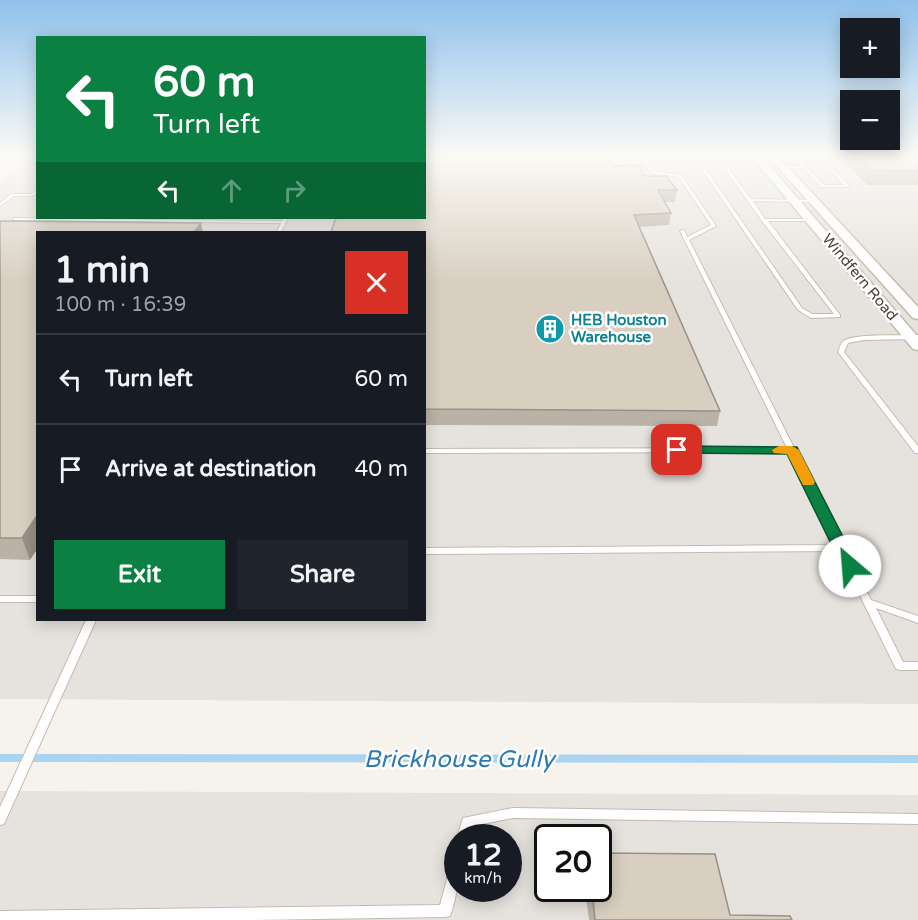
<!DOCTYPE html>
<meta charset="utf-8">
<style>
:root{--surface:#171b24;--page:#20242c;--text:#f1f3f6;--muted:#9ea1a6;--line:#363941;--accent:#0b8043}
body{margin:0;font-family:"Varela Round",sans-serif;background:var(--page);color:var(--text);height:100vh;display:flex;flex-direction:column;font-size:22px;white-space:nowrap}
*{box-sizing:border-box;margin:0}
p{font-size:20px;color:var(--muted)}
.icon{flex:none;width:33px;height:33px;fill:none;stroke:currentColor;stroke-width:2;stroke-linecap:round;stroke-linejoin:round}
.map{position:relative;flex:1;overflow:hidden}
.details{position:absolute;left:36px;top:231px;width:390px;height:390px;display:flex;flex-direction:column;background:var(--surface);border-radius:0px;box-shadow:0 3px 15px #0003}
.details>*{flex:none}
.banner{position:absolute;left:36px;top:36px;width:390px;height:183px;border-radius:0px;box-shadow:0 3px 15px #0003;background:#0b8043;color:#fff;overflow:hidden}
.buttons{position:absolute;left:840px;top:18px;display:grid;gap:12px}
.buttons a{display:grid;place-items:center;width:60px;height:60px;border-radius:0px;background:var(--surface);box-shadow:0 3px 15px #0003;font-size:30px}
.speed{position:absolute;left:444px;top:824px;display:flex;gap:12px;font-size:30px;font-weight:700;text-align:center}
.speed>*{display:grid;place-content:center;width:78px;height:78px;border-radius:50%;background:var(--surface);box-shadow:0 3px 15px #0003;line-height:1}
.speed small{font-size:15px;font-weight:400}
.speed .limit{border:3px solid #111;border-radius:9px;background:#fff;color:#111}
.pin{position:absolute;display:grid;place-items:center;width:51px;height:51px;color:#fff;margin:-26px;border-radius:12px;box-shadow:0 3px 9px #0006}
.me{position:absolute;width:66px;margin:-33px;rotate:333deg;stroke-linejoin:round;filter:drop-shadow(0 0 4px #0008)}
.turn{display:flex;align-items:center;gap:21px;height:126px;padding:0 18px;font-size:27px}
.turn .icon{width:78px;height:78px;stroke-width:2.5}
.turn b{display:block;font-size:42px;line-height:51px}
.lanes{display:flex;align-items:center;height:57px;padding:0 18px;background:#0003;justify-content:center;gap:30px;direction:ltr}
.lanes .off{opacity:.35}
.round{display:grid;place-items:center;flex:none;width:63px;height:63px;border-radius:0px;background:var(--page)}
.headline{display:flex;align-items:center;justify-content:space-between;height:102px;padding:0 18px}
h1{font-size:36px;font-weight:700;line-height:45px}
.button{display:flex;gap:12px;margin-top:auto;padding:12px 18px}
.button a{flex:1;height:69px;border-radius:0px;background:var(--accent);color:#fff;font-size:24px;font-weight:700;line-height:69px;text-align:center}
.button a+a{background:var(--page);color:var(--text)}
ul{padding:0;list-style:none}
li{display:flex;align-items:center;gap:18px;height:90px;padding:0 18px;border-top:2px solid var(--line)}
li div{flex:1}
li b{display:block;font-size:22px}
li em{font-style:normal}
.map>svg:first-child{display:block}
.industrial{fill:#e6e2dd;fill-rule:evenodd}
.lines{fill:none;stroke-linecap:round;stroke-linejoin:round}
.stream{stroke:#a9d4f2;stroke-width:8}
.service-casing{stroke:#c2bbae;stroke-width:2}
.tertiary-casing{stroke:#c2bbae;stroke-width:3}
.service{fill:#fff;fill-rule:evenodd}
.tertiary{fill:#fff;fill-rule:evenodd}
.wall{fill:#bab2a6}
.shaded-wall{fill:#979187}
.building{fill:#d8cfc1;stroke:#979187;stroke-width:1.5}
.route{fill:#0b8043;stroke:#07532c;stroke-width:1.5}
.slow{fill:#f59e0b}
.labels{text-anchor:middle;stroke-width:5;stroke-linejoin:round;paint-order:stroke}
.far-street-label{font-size:15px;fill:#4b4439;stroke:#fff}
.far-culture-label{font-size:15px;font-weight:bold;fill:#0d838f;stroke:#fff;text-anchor:start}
.near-water-label{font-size:24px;font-style:italic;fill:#2e7ab2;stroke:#fff}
</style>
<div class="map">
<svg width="918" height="920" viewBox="0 0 918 920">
<rect width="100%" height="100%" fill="#f6f3ec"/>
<path class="industrial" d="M36,155L38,218H424L425,155H918V704L0,699V182ZM38,232H424V620H38Z
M0,791L918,795V920H0ZM458,837H508V888H458ZM548,837H598V888H548Z"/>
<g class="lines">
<path class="stream" d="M0,758L918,759"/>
<g class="service-casing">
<path id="service" d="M640,155H644L653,171L681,175L716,226L689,240L871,600L918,616V623L876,608L903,662H918V670H900L896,669L838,551L424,554V548L835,545L789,452L424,453V449L787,448L680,231L684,230L687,237L711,225L679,177L650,173Z
M692,155H696L802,308L812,314H834L762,221L715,155H719L751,199L816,200V202H814L753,201L765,219H813V221H768L840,315V317L811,318L798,310Z
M793,155L820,156L850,186L848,187H821L803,168H782L781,167L783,166H801ZM798,156L818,158L844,185H824L805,166Z
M38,190V193L32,196H14L0,206V203L11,194H31Z
M13,218L282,221L284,218H288L281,232H277L281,223L15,220L13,219Z
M918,335V339L864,340L848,343L844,352L918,446V453H915L838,352C840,347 841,342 845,340C860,333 900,336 918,335Z
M0,596H38V602H0Z
M86,620H96L4,824L0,825V807Z
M513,808L918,814V824L513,818L472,826L469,837H458V838L457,837L463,818Z
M458,855C458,877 458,895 450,916L445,917L253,920H0V911L440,905L452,861L454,857Z"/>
</g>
<g class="tertiary-casing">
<path id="tertiary" d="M750,155H760L918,337V350L913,349Z
M767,155H777L918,307V319L913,318Z"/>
</g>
<use href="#service" class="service"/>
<use href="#tertiary" class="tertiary"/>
</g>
<path class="wall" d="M38,155V170H35L31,156Z
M836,155H918V185H868Z
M612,166L644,176L677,190L675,202H665L671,213L669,225L639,227L720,411L717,426L424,425V232Z
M0,221L38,232L30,560L0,559Z
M585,888H598L730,915L792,920H589Z"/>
<path class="shaded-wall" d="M201,223L203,232H194Z
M38,514V548L30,560L22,538Z"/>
<path class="building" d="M424,155H607L612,166L639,165L644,176H666L677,190H658L671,213L634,215L720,411L424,409V232H331L336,218H424Z
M854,155H918V171L872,170Z
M0,221L201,223L194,232H38V514L22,538H0Z
M598,853L715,854L730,915L790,916L792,920H595L592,888H598Z"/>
<linearGradient id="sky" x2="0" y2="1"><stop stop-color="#8fc1ec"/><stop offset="0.55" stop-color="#fbfaf6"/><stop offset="1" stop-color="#fbfaf6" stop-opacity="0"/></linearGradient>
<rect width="918" height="283" fill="url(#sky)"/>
<path class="route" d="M677,446L797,447L858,566L856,570H844L842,566L787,454L672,453L670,450Z"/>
<path class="slow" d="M792,446L799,450L815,482L813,485H803L787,454L774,453L772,450L779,446Z"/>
<defs>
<g id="building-disc" transform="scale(1.5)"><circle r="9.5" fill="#0f9aa8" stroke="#fff"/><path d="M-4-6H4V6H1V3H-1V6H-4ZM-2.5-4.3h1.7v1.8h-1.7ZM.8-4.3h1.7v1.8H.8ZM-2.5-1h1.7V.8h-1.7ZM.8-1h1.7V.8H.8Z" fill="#fff"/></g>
</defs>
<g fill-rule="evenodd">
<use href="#building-disc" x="550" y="329"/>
</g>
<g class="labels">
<g class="far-street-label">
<text transform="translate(860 277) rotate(50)" y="5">Windfern Road</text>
</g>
<g class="far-culture-label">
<text x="571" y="325">HEB Houston<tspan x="571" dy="17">Warehouse</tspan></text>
</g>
<g class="near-water-label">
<text x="459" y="767">Brickhouse Gully</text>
</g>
</g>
</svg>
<div class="buttons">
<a>+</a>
<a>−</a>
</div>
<div class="speed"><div>12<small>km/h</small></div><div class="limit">20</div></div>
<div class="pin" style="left:677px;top:450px;background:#d93025"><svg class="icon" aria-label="arrive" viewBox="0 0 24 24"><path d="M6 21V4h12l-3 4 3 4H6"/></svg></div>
<svg class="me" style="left:850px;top:566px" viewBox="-20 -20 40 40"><circle r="19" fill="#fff"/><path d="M0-13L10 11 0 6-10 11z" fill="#0b8043"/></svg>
<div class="banner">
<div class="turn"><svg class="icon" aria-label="left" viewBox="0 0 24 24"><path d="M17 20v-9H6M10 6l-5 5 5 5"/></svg><div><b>60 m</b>Turn left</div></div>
<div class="lanes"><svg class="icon" aria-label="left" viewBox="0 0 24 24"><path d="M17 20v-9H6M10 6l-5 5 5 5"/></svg><svg class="icon off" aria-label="ahead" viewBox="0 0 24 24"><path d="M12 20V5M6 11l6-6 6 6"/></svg><svg class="icon off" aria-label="right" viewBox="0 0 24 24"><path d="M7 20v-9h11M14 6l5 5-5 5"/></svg></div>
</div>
<section class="details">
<div class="headline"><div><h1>1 min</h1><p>100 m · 16:39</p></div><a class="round" style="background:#d93025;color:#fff"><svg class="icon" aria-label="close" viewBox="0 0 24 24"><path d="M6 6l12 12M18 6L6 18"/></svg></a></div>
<ul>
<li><svg class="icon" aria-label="left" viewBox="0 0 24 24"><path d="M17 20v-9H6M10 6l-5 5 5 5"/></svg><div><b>Turn left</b></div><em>60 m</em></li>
<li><svg class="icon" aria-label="arrive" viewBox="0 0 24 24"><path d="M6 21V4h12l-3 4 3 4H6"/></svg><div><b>Arrive at destination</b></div><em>40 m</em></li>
</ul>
<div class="button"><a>Exit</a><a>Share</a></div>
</section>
</div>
